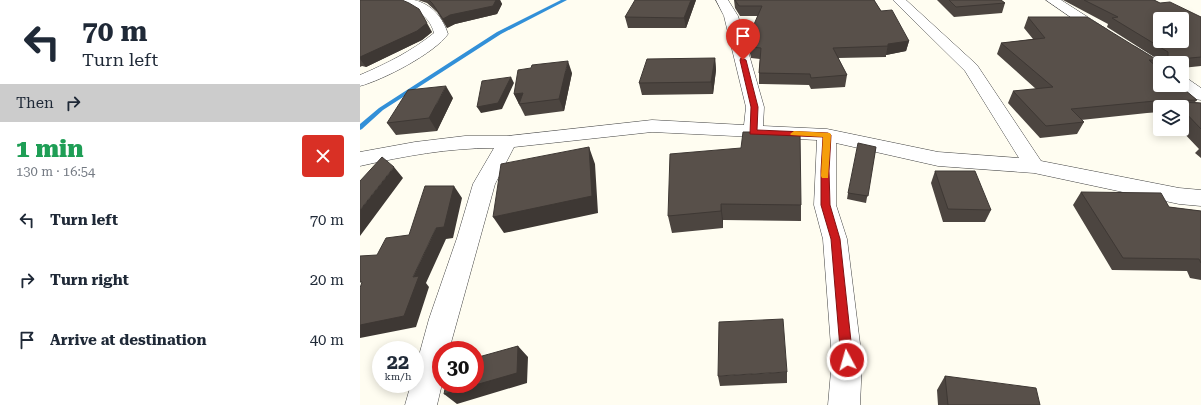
<!DOCTYPE html>
<meta charset="utf-8">
<style>
:root{--surface:#fff;--page:#f6f6f7;--text:#1f2937;--muted:#747a83}
body{margin:0;font-family:"Roboto Serif",serif;background:var(--page);color:var(--text);height:100vh;display:flex;flex-direction:column;font-size:15px;white-space:nowrap}
*{box-sizing:border-box;margin:0}
p{font-size:13px;color:var(--muted)}
.icon{flex:none;width:22px;height:22px;fill:none;stroke:currentColor;stroke-width:2;stroke-linecap:round;stroke-linejoin:round}
.map{position:relative;flex:1;overflow:hidden}
.side{display:flex;flex-direction:column;background:var(--surface);width:360px}
.side>*{flex:none}
.guide{background:#fff;color:var(--text);overflow:hidden}
.fabs{position:absolute;left:793px;top:12px;display:grid;gap:8px}
.fabs a{display:grid;place-items:center;width:36px;height:36px;border-radius:4px;background:var(--surface);box-shadow:0 2px 10px #0003;font-size:20px}
.speed{position:absolute;left:12px;top:341px;display:flex;gap:8px;font-size:20px;font-weight:700;text-align:center}
.speed>*{display:grid;place-content:center;width:52px;height:52px;border-radius:50%;background:var(--surface);box-shadow:0 2px 10px #0003;line-height:1}
.speed small{font-size:10px;font-weight:400}
.speed .limit{border:6px solid #d22;background:#fff;color:#111}
.pin{position:absolute;display:grid;place-items:center;width:34px;height:34px;color:#fff;margin:-41px -17px;border-radius:50% 50% 50% 0;rotate:-45deg;box-shadow:0 0 4px #0007}
.pin .icon{rotate:45deg}
.me{position:absolute;width:44px;margin:-22px;rotate:354deg;stroke-linejoin:round;filter:drop-shadow(0 0 3px #0008)}
.turn{display:flex;align-items:center;gap:14px;height:84px;padding:0 16px;font-size:18px}
.turn .icon{width:52px;height:52px;stroke-width:2.5}
.turn b{display:block;font-size:28px;line-height:34px}
.then{display:flex;align-items:center;height:38px;padding:0 16px;background:#0003;gap:8px;font-size:15px}
.round{display:grid;place-items:center;flex:none;width:42px;height:42px;border-radius:4px;background:var(--page)}
.overview{display:flex;align-items:center;justify-content:space-between;height:68px;padding:0 16px}
h1{font-size:24px;font-weight:800;line-height:30px;color:#1e9e55}
ul{padding:0;list-style:none}
li{display:flex;align-items:center;gap:12px;height:60px;padding:0 16px}
li div{flex:1}
li b{display:block;font-size:15px}
li em{font-style:normal}
main{display:flex;flex:1;min-height:0}
.map>svg:first-child{display:block}
.lines{fill:none;stroke-linecap:round;stroke-linejoin:round}
.stream{fill:#3290d8;fill-rule:evenodd}
.minor-casing{stroke:#424242;stroke-width:1}
.minor{fill:#fff;fill-rule:evenodd}
.wall{fill:#4c4540}
.shaded-wall{fill:#3e3834}
.building{fill:#58504a;stroke:#3e3834;fill-rule:evenodd}
.route{fill:#ca1b1d;stroke:#831213}
.slow{fill:#f59e0b}
</style>
<main>
<section class="side">
<div class="guide">
<div class="turn"><svg class="icon" aria-label="left" viewBox="0 0 24 24"><path d="M17 20v-9H6M10 6l-5 5 5 5"/></svg><div><b>70 m</b>Turn left</div></div>
<div class="then">Then<svg class="icon" aria-label="right" viewBox="0 0 24 24"><path d="M7 20v-9h11M14 6l5 5-5 5"/></svg></div>
</div>
<div class="overview"><div><h1>1 min</h1><p>130 m · 16:54</p></div><a class="round" style="background:#d93025;color:#fff"><svg class="icon" aria-label="close" viewBox="0 0 24 24"><path d="M6 6l12 12M18 6L6 18"/></svg></a></div>
<ul>
<li><svg class="icon" aria-label="left" viewBox="0 0 24 24"><path d="M17 20v-9H6M10 6l-5 5 5 5"/></svg><div><b>Turn left</b></div><em>70 m</em></li>
<li><svg class="icon" aria-label="right" viewBox="0 0 24 24"><path d="M7 20v-9h11M14 6l5 5-5 5"/></svg><div><b>Turn right</b></div><em>20 m</em></li>
<li><svg class="icon" aria-label="arrive" viewBox="0 0 24 24"><path d="M6 21V4h12l-3 4 3 4H6"/></svg><div><b>Arrive at destination</b></div><em>40 m</em></li>
</ul>
</section>
<div class="map">
<svg width="841" height="405" viewBox="0 0 841 405">
<rect width="100%" height="100%" fill="#fffdf1"/>
<g class="lines">
<path class="stream" d="M201,0H207L141,34L23,110L2,129L0,130V124L19,108L137,32Z"/>
<g class="minor-casing">
<path id="minor" d="M36,0C42,0 49,0 54,0C72,4 83,18 88,34C75,53 23,80 0,86V75C26,64 52,51 74,33C69,14 54,9 37,3Z
M356,0H368L378,16L404,107L403,126L467,129L578,152L659,158L605,71L533,0H546L617,65L681,161L819,188L841,190V206L819,204L674,173L578,166L476,143V205L487,239L502,360L500,405H468L472,360L463,239L454,205L457,140L292,132L154,147L135,184L89,350H81L82,384L77,405H45L51,384H55V370L69,319L97,238L113,184L134,148C88,148 45,156 0,166V152L55,142L105,136H147L292,120L384,125L386,107L364,16Z
M686,0H701L748,30L750,33L748,36L743,37L738,36Z
M771,45L776,47L802,63H800V74L794,72L766,53L763,50L766,47Z
M822,78L828,79L841,88V100L835,99L816,87L815,85H822Z"/>
</g>
<use href="#minor" class="minor"/>
</g>
<path class="wall" d="M0,0L72,32L62,40L6,67L2,66L0,67Z
M58,0H140L142,4L137,14L95,24L87,28L77,12L67,3Z
M336,0L326,28H268L265,17Z
M374,0H514L521,11L549,41L546,51L526,55V57L478,58L487,75L485,87L451,89L449,85L399,84V73L400,59L391,58L389,49L388,38L398,16H380L375,8Z
M577,0H641L645,3L642,13L594,17Z
M703,0H794L800,3L841,17V66L822,68V63H802V62L747,27L748,24Z
M668,17L797,60L794,65L837,100L835,102L841,103V158L835,153L839,149L820,129H822V107H800V112L787,113L721,120L724,122L717,134L680,138L648,103L653,91L676,89L637,54L641,43L673,39L664,28Z
M355,58L356,70L353,94L282,95L279,83Z
M171,68L212,73L204,111L165,116L154,94Z
M93,98L77,131L36,135L27,123Z
M516,147L506,203L487,199L488,193Z
M381,148L441,205V221L363,220V228L312,233L308,216Z
M575,171L631,210L625,222H583L571,183Z
M721,192L809,207L841,211V280L830,278L827,271L752,270L713,205Z
M427,372V383L360,386L358,376Z
M585,376L680,405H578L577,390Z"/>
<path class="shaded-wall" d="M136,0H140L142,4L137,14L95,24L87,28L83,19L90,15Z
M331,0H336L326,28L324,18Z
M67,23L72,32L62,40L6,67L0,59V57Z
M549,41L546,51L526,55L528,44Z
M355,58L356,70L353,94L351,82Z
M208,61L212,73L204,111L199,99Z
M151,77L154,83L142,109L121,113L117,107Z
M86,86L93,98L77,131L69,118Z
M163,93L159,104L161,106H160L154,94Z
M229,147L235,164L238,213L144,233L133,217Z
M34,167L43,178L0,236V210Z
M94,186L102,198L93,238L86,239L66,283L69,287L56,327L0,338V325L53,277L76,228Z
M361,204L363,220V228L361,211Z
M158,346L168,357L167,383L97,404L84,394Z"/>
<path class="building" d="M0,0H42L49,3L59,9L67,23L57,31L0,57Z
M69,0H136L133,6L90,15L83,19L72,3Z
M275,0H331L324,18L265,17Z
M375,0H514L521,11L532,10L549,41L528,44V46L473,48L487,75L451,78L450,74L399,73L401,48L391,47L388,38L402,6H379Z
M589,0H641L645,3L596,7Z
M724,0H794L800,3L810,2L841,17V57L808,60V52L752,18L758,17ZM800,19H822V41H800Z
M668,17H727L797,60H789L800,70V85H819L837,100L795,101L711,109L724,122L686,126L653,91L693,87L641,43L685,38Z
M355,58L351,82L279,83L287,59Z
M208,61L199,99L159,104L163,93L154,94L158,70L171,68L172,65Z
M151,77L138,103L117,107L122,81Z
M86,86L69,118L27,123L48,90Z
M815,102L841,103V129L822,109V107H820Z
M383,132H440L441,205L361,204V211L308,216L310,154L381,148Z
M498,143L516,147L508,196L488,193Z
M229,147L232,196L133,217L141,164Z
M22,157L34,167L0,210V181Z
M575,171H615L631,210L588,209Z
M65,186H94L84,227L76,228L53,277L59,276L44,316L0,325V288L2,282H0V256L17,255L26,238L49,235Z
M721,192L801,193L809,207L841,211V263L839,259L763,258Z
M423,319L427,372L358,376L359,322Z
M158,346L157,373L84,394L86,384H115V358Z
M585,376L676,388L680,405H588Z"/>
<path class="route" d="M381,58L386,60L398,107L397,130L468,133L471,135L469,171L470,205L480,239L493,360L492,364L487,366L483,364L481,360L471,239L461,205V171L463,137L390,134L391,107L380,60Z"/>
<path class="slow" d="M434,131L470,133L471,135L468,178H462L461,176L463,137L431,135L430,134Z"/>
</svg>
<div class="fabs">
<a><svg class="icon" aria-label="sound" viewBox="0 0 24 24"><path d="M4 9h4l5-4v14l-5-4H4zM17 9q2 3 0 6"/></svg></a>
<a><svg class="icon" aria-label="search" viewBox="0 0 24 24"><circle cx="10" cy="10" r="6"/><path d="M15 15l6 6"/></svg></a>
<a><svg class="icon" aria-label="layers" viewBox="0 0 24 24"><path d="M12 4l9 5-9 5-9-5zM3 14l9 5 9-5"/></svg></a>
</div>
<div class="speed"><div>22<small>km/h</small></div><div class="limit">30</div></div>
<div class="pin" style="left:383px;top:60px;background:#d93025"><svg class="icon" aria-label="arrive" viewBox="0 0 24 24"><path d="M6 21V4h12l-3 4 3 4H6"/></svg></div>
<svg class="me" style="left:487px;top:360px" viewBox="-20 -20 40 40"><circle r="17" fill="#ca1b1d" stroke="#fff" stroke-width="3"/><path d="M0-11L8 9 0 5-8 9z" fill="#fff"/></svg>
</div>
</main>
